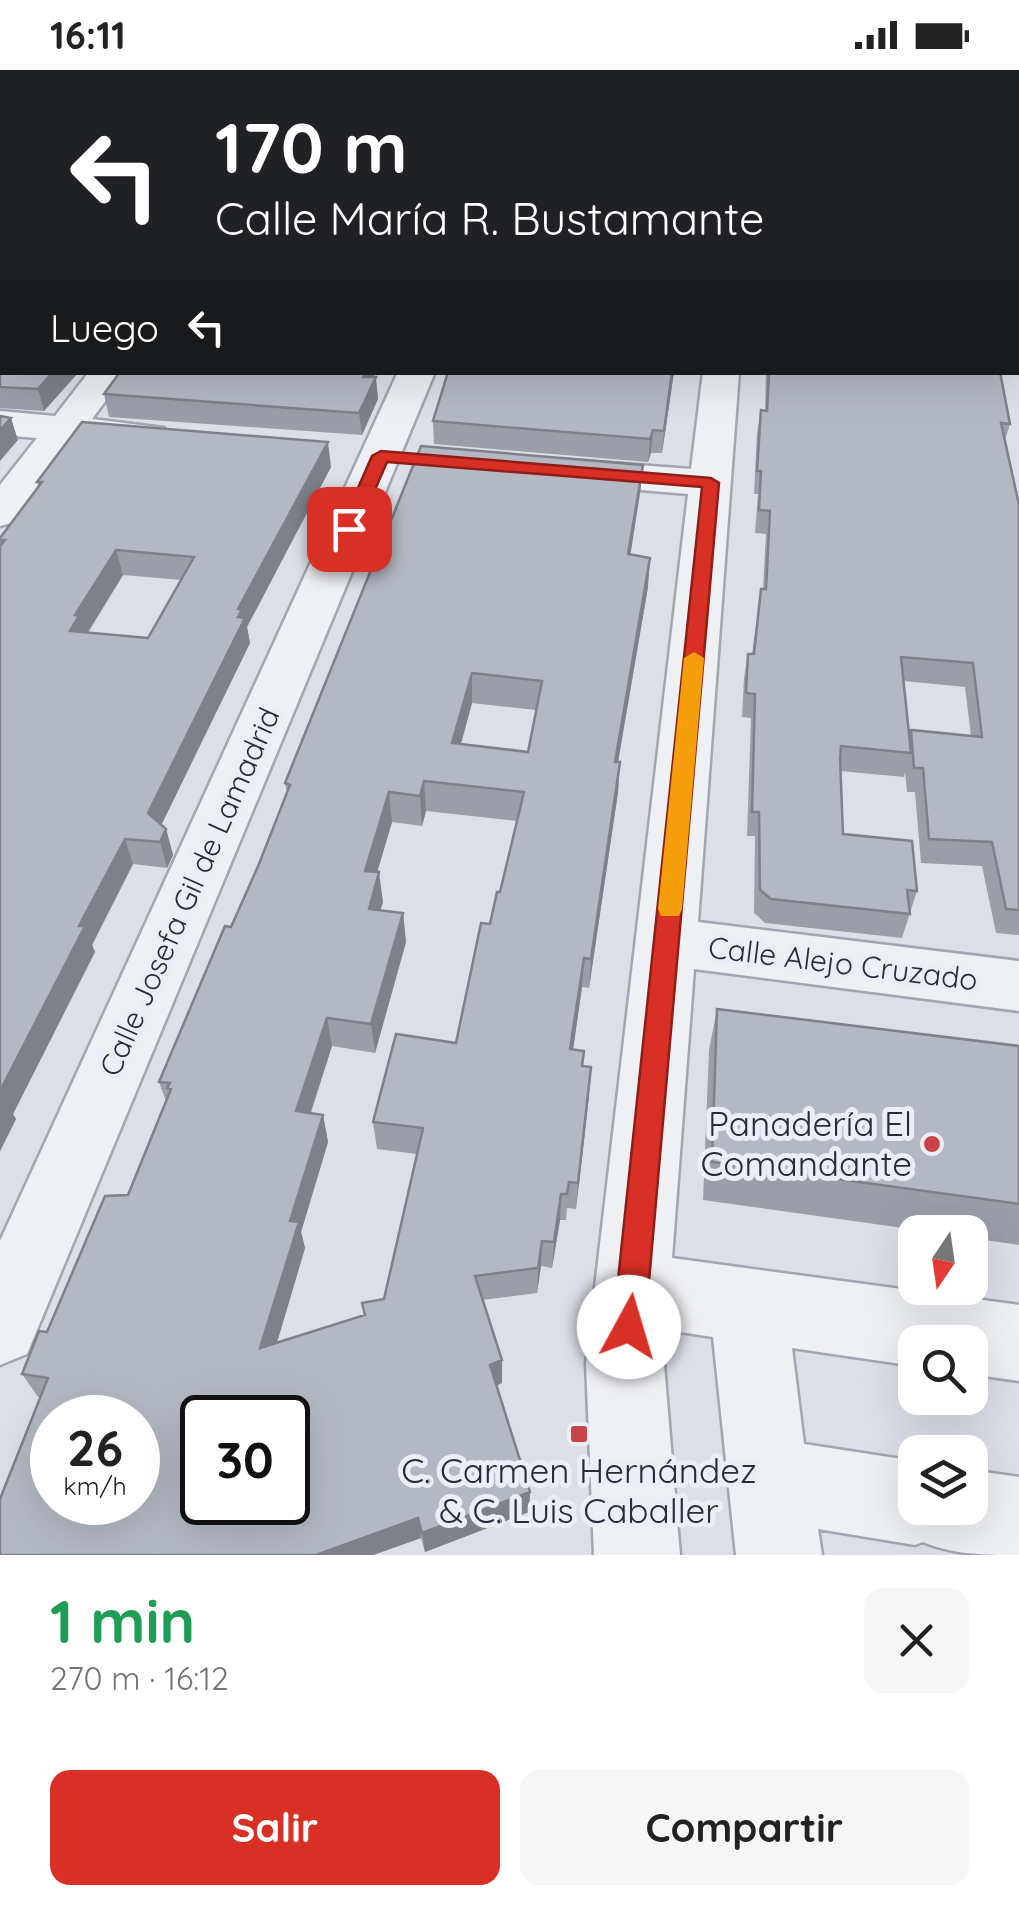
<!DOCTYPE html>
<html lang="es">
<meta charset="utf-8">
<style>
:root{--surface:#fff;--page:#f6f6f6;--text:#222;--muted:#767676;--accent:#d93025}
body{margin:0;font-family:Quicksand,sans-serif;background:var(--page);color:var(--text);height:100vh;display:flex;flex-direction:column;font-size:38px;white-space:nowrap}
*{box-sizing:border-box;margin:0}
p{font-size:32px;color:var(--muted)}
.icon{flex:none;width:55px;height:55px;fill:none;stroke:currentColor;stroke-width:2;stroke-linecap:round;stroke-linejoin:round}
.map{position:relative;height:1485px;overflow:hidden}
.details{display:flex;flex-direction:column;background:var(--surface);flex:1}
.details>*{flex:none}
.top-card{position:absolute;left:0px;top:0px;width:1020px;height:305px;box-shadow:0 10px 40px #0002;background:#202124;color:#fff;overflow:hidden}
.needle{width:65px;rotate:193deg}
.tools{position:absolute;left:898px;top:1145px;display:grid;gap:20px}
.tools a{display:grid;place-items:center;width:90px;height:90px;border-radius:20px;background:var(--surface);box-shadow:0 10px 40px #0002;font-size:50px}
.speed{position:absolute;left:30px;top:1325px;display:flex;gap:20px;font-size:50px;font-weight:700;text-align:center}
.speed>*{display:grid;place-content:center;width:130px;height:130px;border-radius:50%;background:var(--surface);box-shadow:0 10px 40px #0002;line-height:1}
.speed small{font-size:25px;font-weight:400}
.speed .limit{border:5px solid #111;border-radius:15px;background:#fff;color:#111}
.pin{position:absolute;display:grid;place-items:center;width:85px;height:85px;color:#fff;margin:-42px;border-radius:20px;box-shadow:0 5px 15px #0006}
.me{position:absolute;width:110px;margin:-55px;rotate:6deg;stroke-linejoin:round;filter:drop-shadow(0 0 8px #0008)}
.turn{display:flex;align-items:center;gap:35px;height:210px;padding:0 50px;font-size:45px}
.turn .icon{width:130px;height:130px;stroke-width:2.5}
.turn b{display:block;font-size:70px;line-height:85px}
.then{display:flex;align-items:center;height:95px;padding:0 50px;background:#0003;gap:20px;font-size:38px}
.round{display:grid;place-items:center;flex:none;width:105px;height:105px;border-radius:20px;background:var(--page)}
.overview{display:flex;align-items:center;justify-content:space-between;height:170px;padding:0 50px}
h1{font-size:60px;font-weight:700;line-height:75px;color:#1e9e55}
.primary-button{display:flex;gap:20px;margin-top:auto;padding:20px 50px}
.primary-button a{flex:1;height:115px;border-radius:20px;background:var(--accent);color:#fff;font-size:40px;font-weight:700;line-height:115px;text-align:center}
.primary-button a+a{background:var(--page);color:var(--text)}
.status{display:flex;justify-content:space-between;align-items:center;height:70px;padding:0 50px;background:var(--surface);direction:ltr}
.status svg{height:28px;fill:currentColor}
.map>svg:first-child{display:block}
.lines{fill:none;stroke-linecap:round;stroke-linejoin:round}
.stream{fill:#98a8c5;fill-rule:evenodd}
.minor-casing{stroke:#a2a6af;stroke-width:5}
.minor{fill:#eff0f4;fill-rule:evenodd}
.wall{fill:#9b9ea7;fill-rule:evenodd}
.shaded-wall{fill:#7e8188}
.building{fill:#b4b8c2;stroke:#7e8188;stroke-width:2.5;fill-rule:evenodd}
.route{fill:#d93025;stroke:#8d1f18;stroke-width:2.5}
.slow{fill:#f59e0b}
.poi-dot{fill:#c74549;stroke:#ebeef4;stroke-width:4}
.labels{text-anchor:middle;stroke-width:10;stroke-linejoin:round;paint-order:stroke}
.street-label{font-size:30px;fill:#272c3b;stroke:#ebeef4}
.near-poi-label{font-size:35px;fill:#272c3b;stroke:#ebeef4;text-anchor:end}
</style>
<div class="status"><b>16:11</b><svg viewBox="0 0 49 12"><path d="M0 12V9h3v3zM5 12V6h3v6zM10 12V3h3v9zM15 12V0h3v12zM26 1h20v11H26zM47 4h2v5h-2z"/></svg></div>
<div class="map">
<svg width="1019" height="1485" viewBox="0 0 1019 1485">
<rect width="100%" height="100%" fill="#dcdfe6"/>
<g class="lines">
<path class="stream" d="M122,0L119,2H113L115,0Z
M0,98H2V104H0Z"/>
<g class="minor-casing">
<path id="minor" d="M2,122V141L0,142V123Z
M1018,263L1019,264V291L1018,290Z
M89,302H127L92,349L164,358L170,366L164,374L150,378L76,371L15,452L0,456V415L37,368L0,365V341L55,346Z
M398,302H435L27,1284L0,1295V1171Z
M703,302H739L698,852L1019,891V941L694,899L672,1188L1019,1235V1311L970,1304V1272H915V1296L792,1278L804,1374L915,1391V1438H970V1400L1019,1407V1485C985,1485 954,1485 923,1472L915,1475L818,1459L822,1485H736L713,1267L666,1260L664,1294L680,1485H594L586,1294L688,424L569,414L555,411L549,402L555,393L569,390L691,399Z"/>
</g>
<use href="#minor" class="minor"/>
</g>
<path class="wall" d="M153,0H1019V141L1018,136V2H150Z
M0,140L2,302H77V304L44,341L0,338Z
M374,302L378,329L362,365L109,347L104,324Z
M674,302L662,383H651L648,392L434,374L433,351Z
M766,302H1000L1010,354L1005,370L1019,435V865L996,863L982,796L921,793L915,722H907L905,702L904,707L840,701L843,764L917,821L902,868L765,853L754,843L755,766H747L751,648L742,647L744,608L748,584H752L761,519H763L766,464L755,463L758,424H754L757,363L761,340L765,341ZM904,611L965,617L971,666L911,660L909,666Z
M643,395L640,423L630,485L648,517L618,692H620L618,722L589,918L582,917L573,980L584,981L583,996L589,1025L576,1139L567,1138L566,1150H560L552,1198L541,1196L537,1223L482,1230L502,1313L497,1315L530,1422L529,1442L425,1482L421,1468L373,1485H0L41,1327H38L22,1304L128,1125L166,1031L159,1012L259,794L287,723L285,713ZM472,633L536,640L528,682L461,674ZM426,741L517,751L500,822L490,854L456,973L373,1052L377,1079L417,1084L384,1229L365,1245L277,1273L305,1178L301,1162L328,1072L323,1045L311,1043L332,976L375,983L406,872L403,843L380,840L383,832L377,802L392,752L422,756Z
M331,397L247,557L250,573L161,755L166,759L173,785L167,798L133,794L92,875L95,882L13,1044L16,1049L0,1081V468L38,418L37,412ZM123,505L181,510L148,568L88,563Z
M717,939L1019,976V1175L970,1168V1162H932L703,1130L709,980Z"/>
<path class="shaded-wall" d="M44,0H67L64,2H41Z
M2,32V51L0,52V34Z
M53,302H77V304L44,341L38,319Z
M365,302H374V310L363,307Z
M672,302H674L662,383L664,361Z
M376,307L378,329L362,365L359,343Z
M11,348L18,370L0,391V360Z
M653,360L651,383L648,392L650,369Z
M328,372L331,397L247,557L250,573L155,768L148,743L238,539Z
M643,395L640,423L626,513L628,484Z
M116,480L123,505L85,566L70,561L75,545Z
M650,488L648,517L613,721L615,692Z
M472,603V633L453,702L452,673Z
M620,692L618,722L589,918L591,889Z
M424,711L426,741L422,756L420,726Z
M389,722L392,752L369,830L365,801Z
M166,759L173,785L167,798L160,772Z
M125,769L133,794L92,875L95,882L13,1044L16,1049L0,1081V1021L79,856Z
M379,802L383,832L372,868L369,839Z
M403,843L406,872L375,983L371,954Z
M584,888L582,917L569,1007L570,979Z
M327,948L332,976L302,1068L296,1041Z
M591,997L589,1025L576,1139L578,1113Z
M323,1045L328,1072L301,1162L305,1178L268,1302L260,1278L290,1151Z
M561,1124L560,1150L552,1198L554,1172Z
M542,1171L541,1196L537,1223L538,1198Z
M502,1290V1313L491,1318L490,1295Z
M530,1422L529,1442L425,1482L422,1463Z
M418,1448L421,1468L373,1485H316Z"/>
<path class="building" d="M0,0H44L41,2H2V32L0,34Z
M153,0H511L510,2H150Z
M555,0H1019V103L1018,98V2H561Z
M2,138V302H53L38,319L0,317V140Z
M120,302H365L363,307H376L359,343L104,324Z
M448,302H672L664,361L653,360L650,369L433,351Z
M769,302H1000L1010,354L1001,353L1019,435V840L1006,839L992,772L929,769L923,698H914L911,660L982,667L973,593L901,587L911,683L841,676L840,688L843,764L912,771L917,821L907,820L910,844L771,829L760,820L759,742H752L755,624L746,623L748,584H754L761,519H766L770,441L759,440L761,401H757L761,340L767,341Z
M0,346L11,348L0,360Z
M82,352L328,372L238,539L242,540L238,547L245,548L148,743L166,759L160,772L125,769L79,856H85L0,1021V476L5,470H0V468L42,412H37ZM116,480L194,487L148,568L70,561L79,546L75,545Z
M421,376L643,395L628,484L650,488L615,692H620L591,889L584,888L570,979L584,981L582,996L591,997L578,1113L569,1112L567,1124H561L554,1172L542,1171L538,1198L475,1206L502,1290L490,1295L530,1422L422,1463L418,1448L316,1485H0V1429L48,1308L22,1304L39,1261L47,1262L105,1126L128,1125L171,1019L167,1018L170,1013L159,1012L225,856L231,857L259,794L290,715L285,713ZM472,603L542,611L528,682L452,673ZM424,711L524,722L500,822H497L490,854L481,853L456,973L396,964L373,1052L423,1058L384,1229L362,1233L365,1245L260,1278L299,1152L290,1151L323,1045L296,1041L327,948L371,954L403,843L369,839L379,802L365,801L389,722L420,726ZM52,1348H138V1432H52ZM202,1348H288V1432H202Z
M717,939L1019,976V1134L712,1092Z"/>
<path class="route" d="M381,381L711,408L719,413L645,1257L640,1268L629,1273L618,1268L613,1257L702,417L387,392L358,459L349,465L343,463L340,459L372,386Z"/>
<path class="slow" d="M694,582L704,588L682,839L679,846H661L658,839L684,588Z"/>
<g class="poi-dot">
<circle cx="932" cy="1074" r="10"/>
<rect x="569" y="1354" width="20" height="20" rx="5"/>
</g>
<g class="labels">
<g class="street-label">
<text transform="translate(190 822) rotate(-66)" y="10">Calle Josefa Gil de Lamadrid</text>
<text transform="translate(843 894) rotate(7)" y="10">Calle Alejo Cruzado</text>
</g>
<g class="near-poi-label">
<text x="912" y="1066">Panadería El<tspan x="912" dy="40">Comandante</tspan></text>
<text x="579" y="1413" text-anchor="middle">C. Carmen Hernández<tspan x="579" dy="40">&amp; C. Luis Caballer</tspan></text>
</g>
</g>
</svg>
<div class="tools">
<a><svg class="needle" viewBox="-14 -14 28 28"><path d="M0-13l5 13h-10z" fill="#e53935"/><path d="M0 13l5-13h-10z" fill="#767676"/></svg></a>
<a><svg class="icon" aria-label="search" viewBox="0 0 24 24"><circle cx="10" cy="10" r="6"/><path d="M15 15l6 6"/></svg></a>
<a><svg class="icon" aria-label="layers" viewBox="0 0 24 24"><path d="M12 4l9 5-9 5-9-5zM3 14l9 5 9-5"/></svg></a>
</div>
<div class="speed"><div>26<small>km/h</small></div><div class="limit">30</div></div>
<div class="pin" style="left:349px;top:459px;background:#d93025"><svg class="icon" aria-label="arrive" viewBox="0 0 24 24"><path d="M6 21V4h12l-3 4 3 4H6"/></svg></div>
<svg class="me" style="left:629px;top:1257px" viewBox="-20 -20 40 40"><circle r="19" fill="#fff"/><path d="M0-13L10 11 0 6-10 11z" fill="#d93025"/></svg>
<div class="top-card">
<div class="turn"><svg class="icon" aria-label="left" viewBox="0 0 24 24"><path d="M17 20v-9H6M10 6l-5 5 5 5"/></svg><div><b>170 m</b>Calle María R. Bustamante</div></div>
<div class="then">Luego<svg class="icon" aria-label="left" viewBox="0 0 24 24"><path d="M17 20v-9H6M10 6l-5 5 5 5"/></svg></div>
</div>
</div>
<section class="details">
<div class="overview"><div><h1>1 min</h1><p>270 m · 16:12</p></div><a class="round"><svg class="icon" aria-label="close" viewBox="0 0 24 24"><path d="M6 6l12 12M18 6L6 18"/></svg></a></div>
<div class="primary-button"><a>Salir</a><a>Compartir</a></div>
</section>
